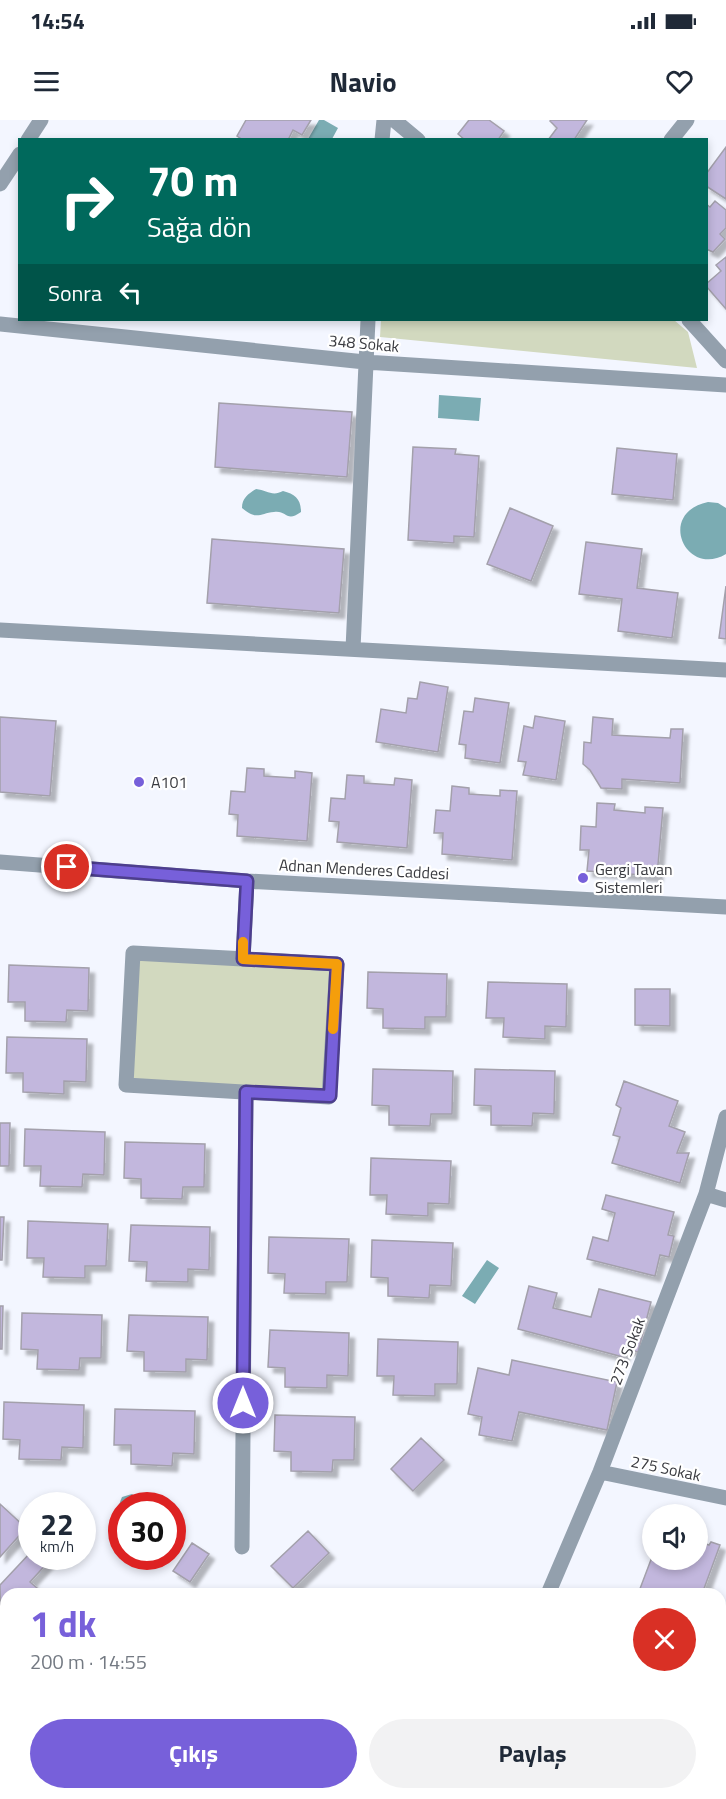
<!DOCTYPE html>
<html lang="tr">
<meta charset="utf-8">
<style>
:root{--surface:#fff;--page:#f2f2f3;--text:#1f2937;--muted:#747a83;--accent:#7760da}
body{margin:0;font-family:"Titillium Web",sans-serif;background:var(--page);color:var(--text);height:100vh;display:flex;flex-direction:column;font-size:22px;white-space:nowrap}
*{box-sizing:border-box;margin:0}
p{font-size:20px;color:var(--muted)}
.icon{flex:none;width:33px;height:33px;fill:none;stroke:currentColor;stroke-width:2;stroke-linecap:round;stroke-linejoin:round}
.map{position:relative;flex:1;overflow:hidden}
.side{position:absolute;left:0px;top:1468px;width:726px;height:212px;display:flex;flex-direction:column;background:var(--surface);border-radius:18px 18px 0 0;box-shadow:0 3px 9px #0003}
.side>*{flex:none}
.hud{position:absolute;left:18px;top:18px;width:690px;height:183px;border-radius:0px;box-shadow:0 3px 9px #0003;background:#00695c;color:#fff;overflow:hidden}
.buttons{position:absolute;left:642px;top:1384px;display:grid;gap:12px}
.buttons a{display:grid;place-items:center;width:66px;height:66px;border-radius:50%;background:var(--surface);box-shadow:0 3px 9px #0003;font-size:30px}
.speed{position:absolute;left:18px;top:1372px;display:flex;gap:12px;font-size:30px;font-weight:700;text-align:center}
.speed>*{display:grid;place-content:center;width:78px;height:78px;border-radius:50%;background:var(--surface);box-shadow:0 3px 9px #0003;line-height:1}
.speed small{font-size:15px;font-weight:400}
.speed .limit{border:9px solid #d22;background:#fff;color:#111}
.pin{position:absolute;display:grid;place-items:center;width:51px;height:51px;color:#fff;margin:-26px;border:3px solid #fff;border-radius:50%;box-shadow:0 2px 6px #0007}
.me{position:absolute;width:66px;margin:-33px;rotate:0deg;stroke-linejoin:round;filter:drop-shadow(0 0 4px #0008)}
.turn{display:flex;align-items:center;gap:21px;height:126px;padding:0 30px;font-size:27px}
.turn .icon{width:78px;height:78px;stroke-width:2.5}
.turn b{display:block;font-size:42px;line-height:51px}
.then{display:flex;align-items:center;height:57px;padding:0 30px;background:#0003;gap:12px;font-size:22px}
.round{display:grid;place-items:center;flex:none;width:63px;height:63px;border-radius:32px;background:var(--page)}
.headline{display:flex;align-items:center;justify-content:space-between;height:102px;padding:0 30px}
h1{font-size:36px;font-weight:700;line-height:45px;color:var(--accent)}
.cta{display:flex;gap:12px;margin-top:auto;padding:12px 30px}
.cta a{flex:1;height:69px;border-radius:36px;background:var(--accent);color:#fff;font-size:24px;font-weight:700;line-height:69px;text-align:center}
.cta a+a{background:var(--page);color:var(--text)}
.status{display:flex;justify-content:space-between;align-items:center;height:42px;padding:0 30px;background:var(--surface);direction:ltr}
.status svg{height:16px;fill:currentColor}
header{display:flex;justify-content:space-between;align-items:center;height:78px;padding:0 30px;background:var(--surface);font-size:27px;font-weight:700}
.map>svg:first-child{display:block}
.green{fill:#d2d9bf}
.water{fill:#7bacb3}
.building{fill:#c2b7dd;stroke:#a3a0ab;stroke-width:1.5;filter:url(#shadow)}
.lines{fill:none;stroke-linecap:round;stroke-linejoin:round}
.minor{stroke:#93a0ad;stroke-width:15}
.route-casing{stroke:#4d3e8e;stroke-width:15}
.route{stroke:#7760da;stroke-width:10}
.slow{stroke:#f59e0b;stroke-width:10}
.poi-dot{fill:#7760da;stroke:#fff;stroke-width:2}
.labels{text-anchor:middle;stroke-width:4.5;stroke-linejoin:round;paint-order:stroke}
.street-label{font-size:16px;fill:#3a3b40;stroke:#fff}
.poi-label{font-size:16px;fill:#3a3b40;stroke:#fff;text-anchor:start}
</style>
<div class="status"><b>14:54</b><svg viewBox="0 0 49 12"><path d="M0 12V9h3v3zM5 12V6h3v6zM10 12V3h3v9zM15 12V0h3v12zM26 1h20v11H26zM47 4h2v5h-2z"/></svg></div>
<header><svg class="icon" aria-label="menu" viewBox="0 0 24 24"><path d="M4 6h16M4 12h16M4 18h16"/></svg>Navio<svg class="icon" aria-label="heart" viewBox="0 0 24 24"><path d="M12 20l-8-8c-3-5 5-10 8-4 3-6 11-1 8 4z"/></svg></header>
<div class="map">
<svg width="726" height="1679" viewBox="0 0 726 1679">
<defs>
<filter id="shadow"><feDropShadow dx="5.5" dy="5.5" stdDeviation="1.5" flood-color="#0004"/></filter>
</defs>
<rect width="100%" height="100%" fill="#f3f6ff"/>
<path class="green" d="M381,200H674L688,212L697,248L380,217Z
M139,840L333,850L327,972L133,963Z"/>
<path class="water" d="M319,0H324L338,8L332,19H308Z
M439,275L481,278L479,301L438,298Z
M256,369C267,370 272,377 283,371C295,374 301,379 301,392C286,403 287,390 274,392C260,393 257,401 242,388C242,378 248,374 256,369Z
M708,382L718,383L726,388V434C686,458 656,393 708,382Z
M487,1140L499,1148L475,1184L462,1176Z
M132,1374L141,1381L142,1386H122L121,1399C119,1392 118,1385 122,1377Z"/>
<path class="building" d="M246,0H311L302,15L293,10L288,20H243L237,16Z
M469,0H489L504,11L498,20H465L458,14Z
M551,0H587L574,20H548L557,8L550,1Z
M726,27V79L706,66V54Z
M715,81L726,90V108L720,114L725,119L713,132L706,129V84L710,87Z
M726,137V189L706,166V164L721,151L716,145Z
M219,283L352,292L347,357L215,347Z
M413,327L456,329L455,334L479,336L474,417L454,416V423L408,420Z
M617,328L677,334L673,380L612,374Z
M510,388L553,406L531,461L487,444Z
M212,419L344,429L339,493L207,483Z
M586,422L642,429L637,468L678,473L672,518L618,511L622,479L579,474Z
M726,466V519L719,518Z
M420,562L448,567L438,632L376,622L381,589L406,593L408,578L417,579Z
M475,578L509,583L500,643L465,638L466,625L459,624L464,591L473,592Z
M535,596L565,601L556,660L523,655L526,642L518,641L524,606L533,608Z
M0,597L56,601L50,676L0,672Z
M593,597L613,599L612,615L670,618L671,609H683L680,663L622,659V669L601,668L590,650L583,644L584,622L591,623Z
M247,648L264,649V656L295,658V651L312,653L307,721L237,716L238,695L229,694L231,671L245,672Z
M347,655L364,656V663L394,665L395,658L412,660L407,728L337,722L339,702L329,701L331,678L345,679Z
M452,666L469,668V674L500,676V670L517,671L512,740L442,734L443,713H434L436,690L450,691Z
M597,683L615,684L614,690L645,693V687L663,688L657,756L587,751L589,730H580L581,706L596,707Z
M9,845L89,848L88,891L67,890L66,902L25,901V882H8Z
M368,852L447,854L446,897H425V909L383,908V889L367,888Z
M488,862L567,864L566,907L545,906V919L503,917L504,898H486Z
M635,869H670V906L635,905Z
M7,917L87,919L86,962L64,961V974L23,972V953H6Z
M373,949L453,951L452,994H431L430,1006L389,1005V986L372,985Z
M475,949L555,951L554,994L533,993L532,1006L491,1005V986L474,985Z
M624,961L678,981L669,1006L685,1012L677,1033H689L680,1063L612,1043L620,1017L613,1015L621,988L616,985Z
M0,1003H10L9,1046H0Z
M25,1009L105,1012L104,1055L83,1054L82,1067L40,1066L41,1046H24Z
M125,1022L205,1024L204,1067H183L182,1079L141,1078V1059L124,1058Z
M371,1038L451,1041L449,1084L428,1083V1096L386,1094L387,1075H370Z
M606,1075L674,1092L668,1115L674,1116L669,1137L660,1135L655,1156L587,1139L593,1117L608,1121L615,1093L602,1089Z
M0,1097H4L2,1140H0Z
M28,1101L108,1104L106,1146H85V1158L43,1157L44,1138H27Z
M131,1105L210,1107L209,1150L188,1149V1162L146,1161L147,1142L129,1141Z
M269,1117L349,1119L347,1162H326V1174L284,1173L285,1154L268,1153Z
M372,1120L453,1123L451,1166L430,1165L429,1178L388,1176V1158L371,1157Z
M529,1166L557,1173L553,1188L591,1197L599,1169L651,1182L638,1232L625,1229L623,1237L518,1209Z
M0,1186H3L2,1229H0Z
M22,1193L102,1195L101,1238H80L79,1250L37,1249L38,1230L21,1229Z
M129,1195L208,1197L207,1240L186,1239V1252L144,1251V1232L127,1231Z
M270,1210L349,1213L348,1256L327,1255V1268L285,1267V1248L268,1247Z
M378,1219L458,1222L457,1264H435V1276L393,1275L394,1256H377Z
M512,1240L617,1262L607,1310L519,1292L512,1321L479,1315L482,1297L468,1294L478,1248L509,1255Z
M4,1282L84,1285L83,1328L62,1327L61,1340L19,1339L20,1320L3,1319Z
M115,1289L195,1291L194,1334L173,1333L172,1346L131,1344V1325H114Z
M275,1295L355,1297L354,1340H333L332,1352L291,1351V1332L274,1331Z
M421,1318L444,1340L413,1371L391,1349Z
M0,1384L26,1408L0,1437Z
M308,1411L329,1433L293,1468L271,1446Z
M698,1421L709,1425L711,1422L720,1425L702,1474H638L652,1437V1440H698Z
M192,1423L209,1434L190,1462L173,1451Z
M32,1431V1437H46L50,1440L30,1462L44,1474H6V1516L1,1522L0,1465Z
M303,1674H342L340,1679H317Z
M361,1674H412L410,1678L413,1679H359Z
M540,1674H576L584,1679H538Z
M591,1674H605L602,1679H588Z"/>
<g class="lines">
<path class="minor" d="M394,0L418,20
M28,20L41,0
M382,20L384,0
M671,20L687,0
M0,64L20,34
M689,200L726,241
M0,204L365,242L726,265
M0,510L726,550
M353,529L368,200
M0,742L247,761L726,787
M133,833L337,844L329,977L126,965Z
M243,839L247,761
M706,1074L726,1080
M600,1352L726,1378
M242,1427L246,972
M548,1474L600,1352L706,1074L726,997
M0,1585L6,1588
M160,1674L173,1679
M27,1679L38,1674
M463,1679L465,1674"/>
</g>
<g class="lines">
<g class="route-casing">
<path id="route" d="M67,747L247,761L243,839L337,844L330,976L246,972L243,1283"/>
</g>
<use href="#route" class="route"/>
<path class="slow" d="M243,822V839L337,844L333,909"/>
</g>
<g class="poi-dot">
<circle cx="139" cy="662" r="6"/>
<circle cx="583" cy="758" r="6"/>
</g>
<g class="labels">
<g class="street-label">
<text transform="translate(364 223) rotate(5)" y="6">348 Sokak</text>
<text transform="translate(364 749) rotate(3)" y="6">Adnan Menderes Caddesi</text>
<text transform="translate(627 1231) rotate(-69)" y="6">273 Sokak</text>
<text transform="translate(666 1348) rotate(12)" y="6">275 Sokak</text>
</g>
<g class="poi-label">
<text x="151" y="668">A101</text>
<text x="595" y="755">Gergi Tavan<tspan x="595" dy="18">Sistemleri</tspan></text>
</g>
</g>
</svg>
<div class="buttons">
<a><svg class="icon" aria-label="sound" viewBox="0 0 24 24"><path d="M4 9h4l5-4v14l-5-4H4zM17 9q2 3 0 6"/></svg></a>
</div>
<div class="speed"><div>22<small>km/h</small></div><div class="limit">30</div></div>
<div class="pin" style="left:67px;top:747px;background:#d93025"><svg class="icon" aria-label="arrive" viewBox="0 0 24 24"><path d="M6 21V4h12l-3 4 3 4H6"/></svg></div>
<svg class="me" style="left:243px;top:1283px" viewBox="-20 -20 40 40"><circle r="17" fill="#7760da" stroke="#fff" stroke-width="3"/><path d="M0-11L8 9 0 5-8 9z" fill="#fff"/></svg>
<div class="hud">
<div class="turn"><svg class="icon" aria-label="right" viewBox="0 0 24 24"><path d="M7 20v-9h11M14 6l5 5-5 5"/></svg><div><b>70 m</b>Sağa dön</div></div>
<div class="then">Sonra<svg class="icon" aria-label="left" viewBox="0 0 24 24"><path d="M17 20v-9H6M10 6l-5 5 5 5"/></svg></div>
</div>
<section class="side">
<div class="headline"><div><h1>1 dk</h1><p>200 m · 14:55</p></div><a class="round" style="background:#d93025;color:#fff"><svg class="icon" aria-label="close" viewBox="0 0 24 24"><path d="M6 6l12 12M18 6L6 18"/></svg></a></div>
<div class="cta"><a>Çıkış</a><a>Paylaş</a></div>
</section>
</div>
